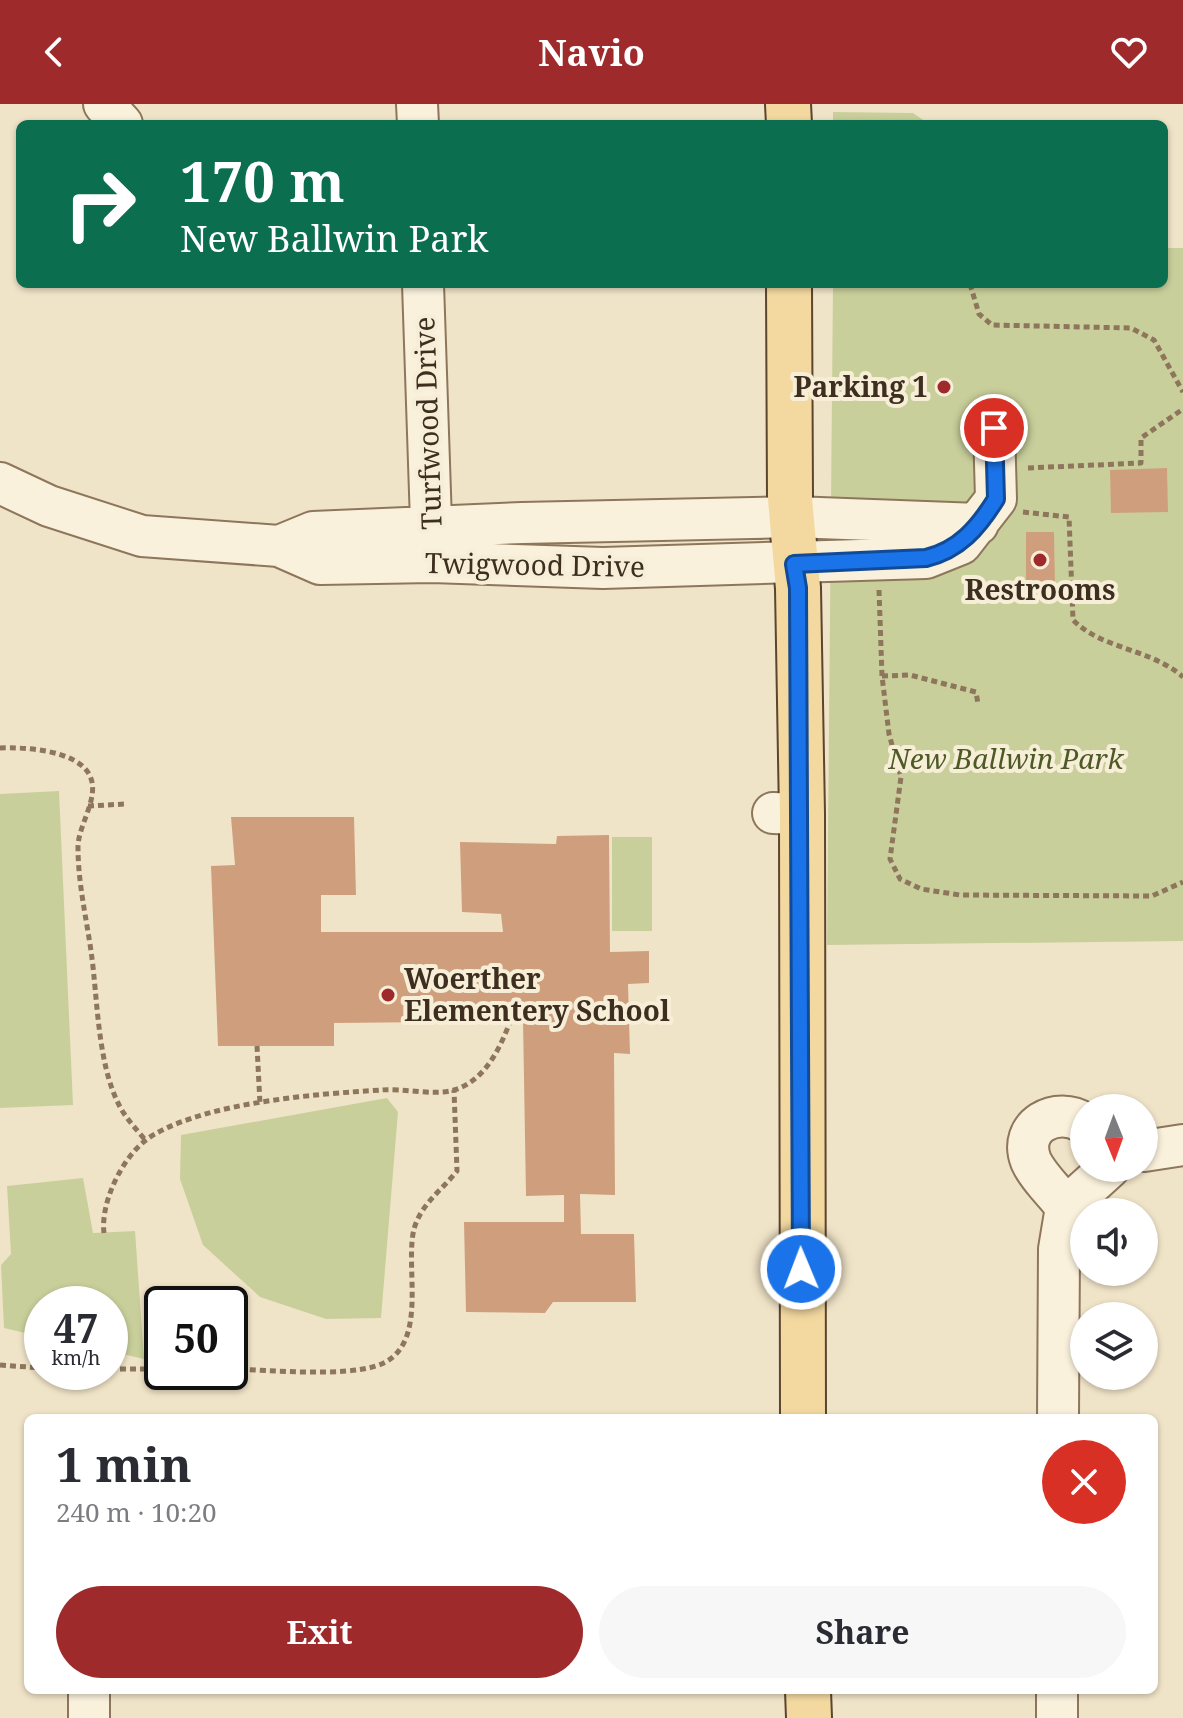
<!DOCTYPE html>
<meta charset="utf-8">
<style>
:root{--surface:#fff;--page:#f7f7f7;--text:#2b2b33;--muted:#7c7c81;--accent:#9e2a2b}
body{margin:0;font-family:"Noto Serif",serif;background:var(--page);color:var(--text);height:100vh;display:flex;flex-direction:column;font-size:30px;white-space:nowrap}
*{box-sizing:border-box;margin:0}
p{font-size:26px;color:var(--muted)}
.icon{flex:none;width:44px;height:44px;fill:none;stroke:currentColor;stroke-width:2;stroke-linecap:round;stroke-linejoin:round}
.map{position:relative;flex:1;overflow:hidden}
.drawer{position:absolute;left:24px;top:1310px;width:1134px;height:280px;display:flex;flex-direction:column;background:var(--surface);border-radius:12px;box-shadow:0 2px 6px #0004}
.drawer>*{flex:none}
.hud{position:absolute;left:16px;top:16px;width:1152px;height:168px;border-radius:12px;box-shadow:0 2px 6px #0004;background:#0b6e4f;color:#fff;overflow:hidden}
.needle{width:52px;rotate:179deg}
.fabs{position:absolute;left:1070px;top:990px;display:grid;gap:16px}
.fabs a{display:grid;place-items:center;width:88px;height:88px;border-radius:50%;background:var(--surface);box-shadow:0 2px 6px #0004;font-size:40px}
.speed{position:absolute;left:24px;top:1182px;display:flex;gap:16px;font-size:40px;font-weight:700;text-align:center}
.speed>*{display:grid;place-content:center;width:104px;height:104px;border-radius:50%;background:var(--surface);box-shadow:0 2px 6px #0004;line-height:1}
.speed small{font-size:20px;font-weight:400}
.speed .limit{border:4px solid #111;border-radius:12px;background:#fff;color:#111}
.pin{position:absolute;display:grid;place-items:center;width:68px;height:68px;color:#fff;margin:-34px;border:4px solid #fff;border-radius:50%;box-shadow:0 2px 8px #0007}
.me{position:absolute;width:88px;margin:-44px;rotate:359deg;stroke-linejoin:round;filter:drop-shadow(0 0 6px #0008)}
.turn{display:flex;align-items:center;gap:28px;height:168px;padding:0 32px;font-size:36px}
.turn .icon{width:104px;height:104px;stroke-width:2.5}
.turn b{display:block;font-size:56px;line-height:68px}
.round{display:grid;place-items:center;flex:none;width:84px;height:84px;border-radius:42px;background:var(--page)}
.summary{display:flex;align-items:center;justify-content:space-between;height:136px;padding:0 32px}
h1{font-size:48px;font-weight:700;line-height:60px}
.primary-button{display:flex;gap:16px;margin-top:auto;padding:16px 32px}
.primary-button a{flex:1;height:92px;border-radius:48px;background:var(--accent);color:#fff;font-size:32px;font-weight:700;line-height:92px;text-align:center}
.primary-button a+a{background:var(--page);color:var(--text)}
header{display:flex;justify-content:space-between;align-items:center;height:104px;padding:0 32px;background:var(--accent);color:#fff;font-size:36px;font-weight:700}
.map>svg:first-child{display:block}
.green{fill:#c9cf9b}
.building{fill:#cf9f7d}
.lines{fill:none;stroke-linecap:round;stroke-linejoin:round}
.minor-casing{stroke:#8d765c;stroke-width:44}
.major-casing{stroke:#5b4430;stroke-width:48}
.path{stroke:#8d765c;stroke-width:5;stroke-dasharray:6 4;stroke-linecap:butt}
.minor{stroke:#faf1dc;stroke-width:40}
.major{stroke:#f3d9a0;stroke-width:44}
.route-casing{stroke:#114b97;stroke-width:20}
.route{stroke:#1a73e8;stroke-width:14}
.poi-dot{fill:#9e2a2b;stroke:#f7eed8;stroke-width:3}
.labels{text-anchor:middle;stroke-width:8;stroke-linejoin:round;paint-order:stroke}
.poi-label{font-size:28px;font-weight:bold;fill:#3d2e20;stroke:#f7eed8;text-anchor:end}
.street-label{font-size:28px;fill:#3d2e20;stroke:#f7eed8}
.park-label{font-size:28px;font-style:italic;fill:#4d5a26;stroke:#f7eed8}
</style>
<header><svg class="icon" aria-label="back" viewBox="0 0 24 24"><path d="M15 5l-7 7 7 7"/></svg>Navio<svg class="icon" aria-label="heart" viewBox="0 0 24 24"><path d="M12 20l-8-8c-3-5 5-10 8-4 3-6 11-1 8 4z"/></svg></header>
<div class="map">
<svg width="1183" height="1614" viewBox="0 0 1183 1614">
<rect width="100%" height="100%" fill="#f0e4c8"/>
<path class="green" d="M833,8L913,9L929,20H833Z
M1164,144H1183V837L827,841L833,180H1164Z
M59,687L73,1001L0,1004V690Z
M612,733H652V827H612Z
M387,994L398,1008L381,1214L326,1215L260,1193L203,1141L180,1075L181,1031Z
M83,1074L93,1129L135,1127L144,1255L110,1247V1200H42V1233L4,1224L1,1161L11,1150L7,1082Z"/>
<path class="building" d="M1167,364L1168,408L1111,409L1110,366Z
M1026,428H1054L1055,485H1026Z
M231,713H354L356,791H321V828H503L501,810L462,808L460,738L556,740L557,732L609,731L610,848L649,847V879L628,880L630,950L614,949L615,1091L580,1090L581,1130H634L636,1198H553L545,1209L466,1208L464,1118H564V1091L526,1092L523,917L334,919V942H218L211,762L235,761Z"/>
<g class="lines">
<g class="minor-casing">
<path id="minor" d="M104,0L122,20
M417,0L418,20
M423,180L432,448
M0,379L49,402L142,432L279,442L320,460L432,458L603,464L926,454L961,440L996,395L994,324
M279,442L313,428L522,419L793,413L978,420
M773,709L802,710
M1144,1047L1183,1041
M1066,1103C1056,1089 1038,1073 1031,1057C1017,1022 1057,1001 1084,1019
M1058,1314L1059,1145L1066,1103L1109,1064
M89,1586V1614
M1057,1614V1586"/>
</g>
<g class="major-casing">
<path id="major" d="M788,0L789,20
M789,180L790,395L798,484L802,710L803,1314
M808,1586L809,1614"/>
</g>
<path class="path" d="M970,180L979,210L992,221L1131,224L1154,236L1183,288
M1028,364L1141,359V334L1183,305
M1023,408L1069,413L1073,516C1103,546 1150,544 1183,573
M879,486L882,572L889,630L901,673L890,755L900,775L921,785L960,791L1152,792L1183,778
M882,572L910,571L976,588L978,600
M0,644C25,643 78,646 90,672C100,694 78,721 78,743C78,779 86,812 91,847C98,895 97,966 123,1008C130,1019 139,1028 146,1037
M88,702L125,700
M257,942L260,1000
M104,1129C100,1097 125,1046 155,1030C211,998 316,990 381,986C403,984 433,992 454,986C485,977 500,944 510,918
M0,1261L42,1264
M110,1265H162
M230,1265C269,1266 341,1273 376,1262C431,1245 404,1165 414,1125C421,1100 442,1086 457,1067L454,986"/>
<use href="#minor" class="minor"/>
<use href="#major" class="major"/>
</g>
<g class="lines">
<g class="route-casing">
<path id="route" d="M801,1165L798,484L794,460L926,454C959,446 978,424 996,395L994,324"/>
</g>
<use href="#route" class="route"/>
</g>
<g class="poi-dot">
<circle cx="944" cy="283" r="8"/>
<circle cx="1040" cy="456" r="8"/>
<circle cx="388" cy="891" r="8"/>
</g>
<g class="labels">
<g class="poi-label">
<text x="928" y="293">Parking 1</text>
<text x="1040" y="496" text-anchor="middle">Restrooms</text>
<text x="404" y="885" text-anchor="start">Woerther<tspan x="404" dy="32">Elementery School</tspan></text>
</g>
<g class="street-label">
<text transform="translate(428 319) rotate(-92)" y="10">Turfwood Drive</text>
<text transform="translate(535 461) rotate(1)" y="10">Twigwood Drive</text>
</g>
<g class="park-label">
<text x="1006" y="665">New Ballwin Park</text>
</g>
</g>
</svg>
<div class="fabs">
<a><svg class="needle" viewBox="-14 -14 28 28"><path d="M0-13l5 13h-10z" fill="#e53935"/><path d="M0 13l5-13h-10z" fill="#7c7c81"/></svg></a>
<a><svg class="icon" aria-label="sound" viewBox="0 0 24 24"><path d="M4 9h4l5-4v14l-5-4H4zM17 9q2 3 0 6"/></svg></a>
<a><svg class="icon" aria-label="layers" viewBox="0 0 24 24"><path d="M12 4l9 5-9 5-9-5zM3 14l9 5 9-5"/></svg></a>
</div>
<div class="speed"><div>47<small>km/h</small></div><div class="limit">50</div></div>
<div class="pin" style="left:994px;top:324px;background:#d93025"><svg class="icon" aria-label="arrive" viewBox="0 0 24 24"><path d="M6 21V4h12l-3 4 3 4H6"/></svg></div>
<svg class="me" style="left:801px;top:1165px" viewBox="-20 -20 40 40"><circle r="17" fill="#1a73e8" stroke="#fff" stroke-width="3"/><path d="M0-11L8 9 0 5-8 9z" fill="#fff"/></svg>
<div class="hud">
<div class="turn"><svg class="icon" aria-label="right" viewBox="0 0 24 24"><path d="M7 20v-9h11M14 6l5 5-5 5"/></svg><div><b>170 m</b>New Ballwin Park</div></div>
</div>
<section class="drawer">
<div class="summary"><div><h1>1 min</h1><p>240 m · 10:20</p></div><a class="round" style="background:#d93025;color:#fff"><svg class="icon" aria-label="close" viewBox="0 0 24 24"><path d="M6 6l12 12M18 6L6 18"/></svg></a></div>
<div class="primary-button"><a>Exit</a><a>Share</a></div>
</section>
</div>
